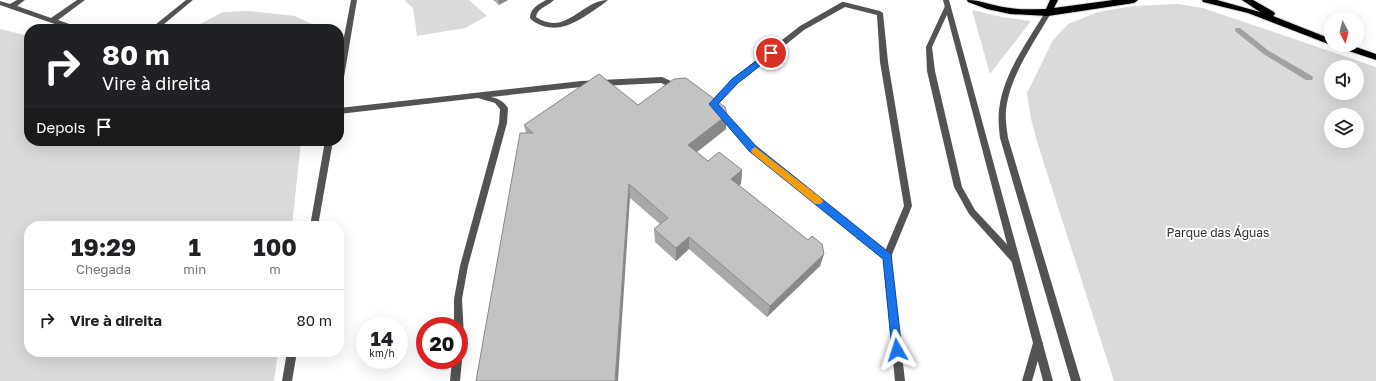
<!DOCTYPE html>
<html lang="pt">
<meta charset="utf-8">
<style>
:root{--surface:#fff;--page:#f2f2f2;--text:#202124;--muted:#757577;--line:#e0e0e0}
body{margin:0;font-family:"Golos Text",sans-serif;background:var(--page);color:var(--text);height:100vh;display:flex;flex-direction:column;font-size:15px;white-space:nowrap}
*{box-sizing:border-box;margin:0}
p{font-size:13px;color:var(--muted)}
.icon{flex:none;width:22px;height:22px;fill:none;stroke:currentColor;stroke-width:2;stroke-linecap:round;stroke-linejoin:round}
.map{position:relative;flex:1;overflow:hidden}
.side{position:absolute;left:24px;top:221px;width:320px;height:136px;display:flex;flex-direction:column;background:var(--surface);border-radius:16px;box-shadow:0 4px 16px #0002}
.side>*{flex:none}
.guide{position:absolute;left:24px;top:24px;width:320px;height:122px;border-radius:16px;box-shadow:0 4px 16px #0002;background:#202124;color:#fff;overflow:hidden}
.needle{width:26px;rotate:173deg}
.fabs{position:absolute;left:1324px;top:12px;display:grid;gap:8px}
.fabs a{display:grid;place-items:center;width:40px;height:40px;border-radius:50%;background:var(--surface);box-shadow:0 4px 16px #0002;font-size:20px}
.speed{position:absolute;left:356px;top:317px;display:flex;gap:8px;font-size:20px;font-weight:700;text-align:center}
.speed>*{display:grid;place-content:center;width:52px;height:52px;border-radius:50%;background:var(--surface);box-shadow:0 4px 16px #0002;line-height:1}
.speed small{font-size:10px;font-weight:400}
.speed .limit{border:6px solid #d22;background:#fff;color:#111}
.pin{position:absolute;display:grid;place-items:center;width:34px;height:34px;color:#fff;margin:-17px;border:2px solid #fff;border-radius:50%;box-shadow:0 1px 4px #0007}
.me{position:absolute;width:44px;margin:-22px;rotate:354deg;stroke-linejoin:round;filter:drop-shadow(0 0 3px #0008)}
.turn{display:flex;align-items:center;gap:14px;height:84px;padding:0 12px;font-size:18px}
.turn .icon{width:52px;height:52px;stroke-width:2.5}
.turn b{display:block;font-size:28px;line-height:34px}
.then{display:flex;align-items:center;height:38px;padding:0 12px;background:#0003;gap:8px;font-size:15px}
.eta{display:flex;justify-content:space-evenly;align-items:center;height:68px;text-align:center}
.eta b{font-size:24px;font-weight:700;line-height:28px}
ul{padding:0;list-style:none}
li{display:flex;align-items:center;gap:12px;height:60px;padding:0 12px;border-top:1px solid var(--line)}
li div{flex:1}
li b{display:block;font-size:15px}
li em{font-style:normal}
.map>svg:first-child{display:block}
.green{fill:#dadada;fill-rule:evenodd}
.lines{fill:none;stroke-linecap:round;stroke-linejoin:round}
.stream{fill:#a1a1a1;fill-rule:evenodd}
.primary-casing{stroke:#dbdbdb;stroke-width:2}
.service{fill:#535353;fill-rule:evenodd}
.minor{fill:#535353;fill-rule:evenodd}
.tertiary{fill:#535353;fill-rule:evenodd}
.primary{fill:#000;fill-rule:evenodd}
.wall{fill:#a8a8a8}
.shaded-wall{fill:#888}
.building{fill:#c3c3c3;stroke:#888}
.route{fill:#1a73e8;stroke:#114b97}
.slow{fill:#f59e0b}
.labels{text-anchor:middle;stroke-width:4;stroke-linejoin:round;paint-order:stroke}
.park-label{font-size:12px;fill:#313131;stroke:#fff}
</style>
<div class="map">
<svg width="1376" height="381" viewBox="0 0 1376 381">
<rect width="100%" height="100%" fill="#fff"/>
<path class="green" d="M406,0H469L487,16L465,28L417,36L413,8L405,1Z
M1178,4L1203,8L1376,67V381H1114L1038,145L1031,119L1027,93L1053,40L1068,24L1098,12L1133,6ZM1331,67H1357V93H1331ZM1331,115H1357V141H1331Z
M972,10L1002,17L1031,21L990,74Z
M249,11L295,16L314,25V29H195L200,24L223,12Z
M0,29L29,36V141H301L292,226H29V352H278L274,381H0Z"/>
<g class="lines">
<path class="stream" d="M1236,28H1240L1269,51L1312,76L1313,78L1312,80H1306L1265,55L1236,32L1235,30Z"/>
<g class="primary-casing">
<path id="primary" d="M967,0C982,0 995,7 1010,8C1022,10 1034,9 1046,9L1050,0H1058L1054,8L1113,0H1138L1134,3L1048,16L1010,14L987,9L968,2Z
M1202,0H1217L1260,12L1242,0H1253L1274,12L1275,14L1273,16L1331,39V45L1248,13L1203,2Z
M1336,45H1350L1376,54V60L1337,47Z"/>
</g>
<path class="service" d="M17,0H25L17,6L51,18L77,0H85L58,20L78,27L79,29H69L0,5V1L10,4Z
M186,0H193L158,29H150Z
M546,0H554C548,6 537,8 536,17C566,37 582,0 608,0C604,4 598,7 593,11C578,21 562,32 543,26C538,24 533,22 530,18C530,8 538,5 546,0Z
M842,2H844L880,11L883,13L888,62L912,206L891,257L905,381H895L883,259L749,150L715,112L719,109L722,110L755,146L885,251L904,206L880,62L877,15L845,7L804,30L738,83L716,106L713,107L709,104L732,79L800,26Z
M946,4H948L951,6L932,47L935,71L962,187L975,210L1018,256L1019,259L1018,262L1015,263L1012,262L969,214L954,187L927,71L926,47Z
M662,77L680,85L681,87L680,89H674L661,83L581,87L491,97C499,99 503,101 508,108L507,123L468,266L462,299L464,337L462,340L459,341V326H454V299L460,266L499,123L500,109L495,103L478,98L339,114V108L581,81Z
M1038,339L1041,340L1043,343L1032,381H1022L1033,343L1035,340Z
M459,356L462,360L460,381H450L452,360H459Z"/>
<path class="minor" d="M351,0H357L343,83L339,86V63Z
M325,141H333L318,226H310Z
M287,352H297L292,381H282Z"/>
<path class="tertiary" d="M943,0H949L1053,381H1043Z
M1046,11H1050L1051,13C1034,43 1010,75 1006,110C1005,120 1007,129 1008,138L1081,381H1071L1000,138C999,129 998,120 999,110C1003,74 1027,42 1046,11Z"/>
<use href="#primary" class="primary"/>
</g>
<path class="wall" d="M493,0H508L499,5Z
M638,105L726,129L697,152L708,161L742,170L741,184L739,185L824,254L820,266L767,317L689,249L676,261L655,242L654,229L660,224L630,198L526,133L524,125Z"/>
<path class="shaded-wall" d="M498,0H508L499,5Z
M727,115L726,129L688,159V145Z
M742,170L741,184L730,193L731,179Z
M629,184L630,198L618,381H615Z
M689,237V249L676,261V248Z
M824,254L820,266L767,317L770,306Z"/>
<path class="building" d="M599,74L638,105L674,79L686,78L725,107L727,115L688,145L708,161L719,152L742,170L731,179L808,240L812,236L822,244L824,254L770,306L689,237L676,248L654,229L668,218L629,184L615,381H476L520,133H533L524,125Z"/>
<path class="route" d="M771,50L775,53L774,55L738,83L718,104L756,146L891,254L902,350L901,353L897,355L893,353L892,350L883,259L749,151L709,104L732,79Z"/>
<path class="slow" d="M755,147L821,198L823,201L821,204H815L752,153L751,150Z"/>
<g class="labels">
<g class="park-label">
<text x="1218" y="237">Parque das Águas</text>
</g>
</g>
</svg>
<div class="fabs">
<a><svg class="needle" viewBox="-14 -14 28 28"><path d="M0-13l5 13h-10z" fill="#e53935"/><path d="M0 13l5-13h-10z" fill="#757577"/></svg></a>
<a><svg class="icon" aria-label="sound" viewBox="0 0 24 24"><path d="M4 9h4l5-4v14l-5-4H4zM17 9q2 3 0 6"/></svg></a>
<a><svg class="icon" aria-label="layers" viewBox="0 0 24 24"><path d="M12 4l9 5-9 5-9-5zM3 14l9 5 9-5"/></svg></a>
</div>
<div class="speed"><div>14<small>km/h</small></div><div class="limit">20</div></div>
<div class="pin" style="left:771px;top:53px;background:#d93025"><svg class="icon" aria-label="arrive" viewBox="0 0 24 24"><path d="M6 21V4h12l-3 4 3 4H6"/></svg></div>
<svg class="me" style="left:897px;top:350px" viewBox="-20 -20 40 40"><path d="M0-17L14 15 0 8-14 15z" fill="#1a73e8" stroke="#fff" stroke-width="4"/></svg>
<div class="guide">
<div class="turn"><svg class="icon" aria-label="right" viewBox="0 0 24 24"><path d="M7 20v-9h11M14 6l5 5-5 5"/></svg><div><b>80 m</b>Vire à direita</div></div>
<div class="then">Depois<svg class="icon" aria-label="arrive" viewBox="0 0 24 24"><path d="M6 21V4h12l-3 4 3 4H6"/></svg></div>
</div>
<section class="side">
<div class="eta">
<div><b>19:29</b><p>Chegada</p></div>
<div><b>1</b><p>min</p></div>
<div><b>100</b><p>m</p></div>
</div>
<ul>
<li><svg class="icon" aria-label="right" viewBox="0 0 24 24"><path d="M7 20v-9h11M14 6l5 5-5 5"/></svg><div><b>Vire à direita</b></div><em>80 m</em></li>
</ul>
</section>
</div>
